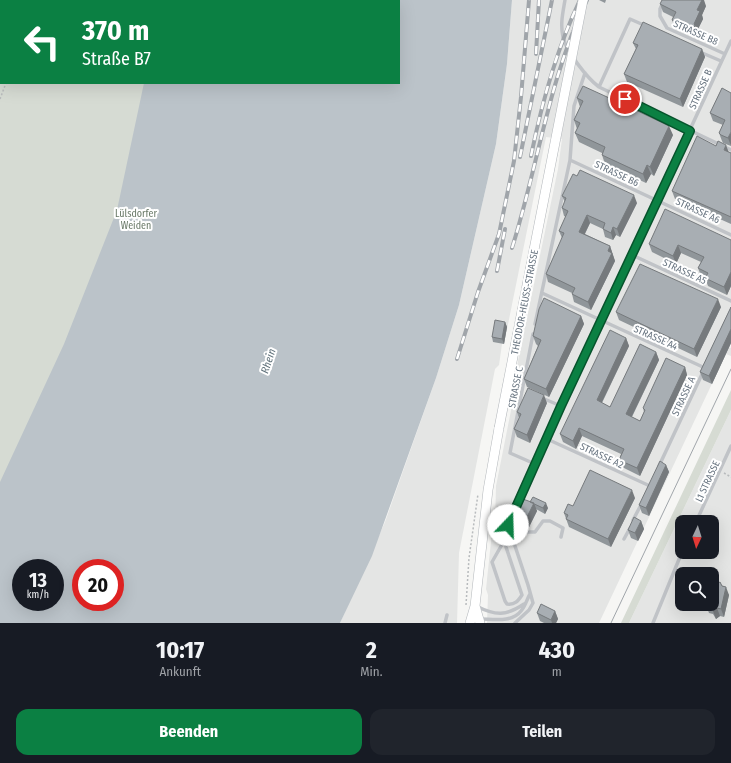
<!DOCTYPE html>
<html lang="de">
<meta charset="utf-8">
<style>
:root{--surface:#171b24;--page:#20242c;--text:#f1f3f6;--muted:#9ea1a6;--accent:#0b8043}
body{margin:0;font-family:"Fira Sans Condensed",sans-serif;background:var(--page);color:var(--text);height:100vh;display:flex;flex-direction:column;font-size:15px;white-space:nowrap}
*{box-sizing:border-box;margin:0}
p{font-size:13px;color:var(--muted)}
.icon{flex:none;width:22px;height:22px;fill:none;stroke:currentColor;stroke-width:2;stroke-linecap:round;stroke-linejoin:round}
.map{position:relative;height:623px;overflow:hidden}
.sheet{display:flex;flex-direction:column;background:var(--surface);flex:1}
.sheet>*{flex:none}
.guide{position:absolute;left:0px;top:0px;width:400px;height:84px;box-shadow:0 4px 16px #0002;background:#0b8043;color:#fff;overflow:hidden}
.needle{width:26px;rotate:184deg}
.fabs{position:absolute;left:675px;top:515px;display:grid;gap:8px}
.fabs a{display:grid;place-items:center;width:44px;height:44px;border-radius:8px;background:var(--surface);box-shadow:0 4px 16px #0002;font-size:20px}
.speed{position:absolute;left:12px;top:559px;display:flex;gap:8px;font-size:20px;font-weight:700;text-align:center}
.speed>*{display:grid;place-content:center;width:52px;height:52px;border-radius:50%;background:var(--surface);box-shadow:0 4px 16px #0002;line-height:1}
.speed small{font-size:10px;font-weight:400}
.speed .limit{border:6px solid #d22;background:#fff;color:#111}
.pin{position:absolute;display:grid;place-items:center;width:34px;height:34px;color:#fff;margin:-17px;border:2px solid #fff;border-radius:50%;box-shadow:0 1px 4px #0007}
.me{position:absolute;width:44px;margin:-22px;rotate:21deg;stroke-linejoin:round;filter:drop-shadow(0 0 3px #0008)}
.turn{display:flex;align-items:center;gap:14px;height:84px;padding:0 16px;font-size:18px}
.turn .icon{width:52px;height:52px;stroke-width:2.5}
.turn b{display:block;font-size:28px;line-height:34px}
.eta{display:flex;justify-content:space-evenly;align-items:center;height:68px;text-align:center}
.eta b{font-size:24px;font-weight:700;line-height:28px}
.primary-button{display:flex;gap:8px;margin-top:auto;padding:8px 16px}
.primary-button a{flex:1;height:46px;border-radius:12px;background:var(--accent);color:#fff;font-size:16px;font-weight:700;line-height:46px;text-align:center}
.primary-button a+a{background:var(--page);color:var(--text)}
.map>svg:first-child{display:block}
.built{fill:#e4e5e4;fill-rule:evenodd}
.green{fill:#d6dbd3;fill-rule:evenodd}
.water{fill:#bbc3c9;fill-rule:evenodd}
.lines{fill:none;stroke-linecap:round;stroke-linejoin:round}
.secondary-casing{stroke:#b3b7bb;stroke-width:10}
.path{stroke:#b8bbbd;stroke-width:1.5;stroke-dasharray:2 2;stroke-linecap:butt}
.service{stroke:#c0c3c7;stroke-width:3.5}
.secondary{stroke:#fff;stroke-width:9}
.tram{stroke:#a0a5aa;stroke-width:1}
.rail-casing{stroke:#a0a5aa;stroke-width:4}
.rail{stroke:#fff;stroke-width:2.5;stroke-dasharray:8;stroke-linecap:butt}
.secondary-bridge-casing{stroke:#b3b7bb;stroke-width:10;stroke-linecap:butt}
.secondary-bridge{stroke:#fff;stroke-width:9}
.wall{fill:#90969a}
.shaded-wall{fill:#767a7d}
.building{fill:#a8aeb3;stroke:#767a7d}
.route-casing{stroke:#07532c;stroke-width:10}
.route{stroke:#0b8043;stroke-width:7}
.labels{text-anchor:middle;stroke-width:4;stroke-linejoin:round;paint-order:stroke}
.street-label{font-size:10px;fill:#697581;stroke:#fff}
.park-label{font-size:10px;fill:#697967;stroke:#fff}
.water-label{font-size:11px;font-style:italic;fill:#64757e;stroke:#fff}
</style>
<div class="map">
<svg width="731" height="623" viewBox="0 0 731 623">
<rect width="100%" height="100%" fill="#f6f6f4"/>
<path class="built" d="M512,0H731V342L729,347L731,348V356L726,354L599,623H487L488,595L486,589L492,532L495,526L496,486L519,370L517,366L558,169L562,139L546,137L504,344H502L499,365L495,369L459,553L457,623H340L385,522L436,378L459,305L496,144L507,64Z
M731,410V623H629ZM682,522H712V552H682ZM682,574H712V604H682Z"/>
<path class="green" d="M0,0H324L1,1V83H311L115,568H81V602L0,623ZM21,568H55V602H21Z
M731,390V410L629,623H621Z"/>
<path class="water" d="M153,0H512L507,64L496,144L459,305L436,378L372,556L340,623H0V482L64,344L117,210L144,83H399V1ZM21,568H55V602H21ZM81,568H115V602H81Z"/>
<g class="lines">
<g class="secondary-casing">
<path id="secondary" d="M475,606L480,623
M470,623L475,606L488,490L499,428"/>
</g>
<path class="path" d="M36,1V0
M0,99L6,83
M724,473L731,477
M466,605L469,558L478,494"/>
<path class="service" d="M565,0C563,12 560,24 563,37C566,51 587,78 599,87L731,150
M664,0L660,9V16L667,28L725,54
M700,52L721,61
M599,87L630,19L646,26
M570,160L731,235
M632,255L731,301
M542,293L705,368
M535,324L570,160L574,106L585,73
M533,334L510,453L535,464
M542,398L561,406
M547,439L650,486
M659,466L703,372
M633,520L642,503
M696,522L731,446
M624,539L630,528
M504,541L492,562L505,601L507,604C515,605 518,601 522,595L504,541L517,532H535L543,521H550L563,528L561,537
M476,606C496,616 506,616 524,604
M480,619C493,619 512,623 521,611C525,607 527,599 530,594
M445,623L447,615
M515,623L529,610L533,603L528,585L508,525L512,514L731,41
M653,623L682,552"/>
<use href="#secondary" class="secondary"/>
<path class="tram" d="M611,623L731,369"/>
<g class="rail-casing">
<path id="rail" d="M536,54L539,0
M531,156C542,102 556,50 580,0
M520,157L552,0
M512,248C538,166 549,77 587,0
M497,271L505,229
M457,359L478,292L499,234L514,161L521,97L529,0"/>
</g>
<use href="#rail" class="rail"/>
<g class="secondary-bridge-casing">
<path id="secondary-bridge" d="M499,428L583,0"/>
</g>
<use href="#secondary-bridge" class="secondary-bridge"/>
</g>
<path class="wall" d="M599,0H606L605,3Z
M660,4L706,6L702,15L703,19L697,31L698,33L696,37L675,28L672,20L673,17L663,12Z
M633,43L702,49L705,57L683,107L627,82L624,74L636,49Z
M722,88L731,146L723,143L722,141L719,133L723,125L713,121L710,113Z
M577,98L628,107L673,135L654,176L651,174L646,183L605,164L602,155V153L579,142L575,133L577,129L574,120L580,107Z
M729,152L731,153V224L675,199L672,191Z
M562,196L637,203L620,237L616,235L613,240L605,237L603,229L590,223L585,234L610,246L615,261L591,310L574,302L572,294V293L548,282L546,274L562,238L559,231L566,217L564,216L562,208L565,202Z
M731,240V286L727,295L708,286L705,278L701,276L698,268L701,262L681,253L676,264L652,252L649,244Z
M721,307L697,357L619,320L616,312Z
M731,307V343L712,384L703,380L700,372Z
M581,316L584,324L549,397L527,387L524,379L538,346L536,344L533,336Z
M505,322L507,327L504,344L493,342L492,337Z
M626,338L629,346L602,403L610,407L656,352L659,360L632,417L640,421L644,412L643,408L685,367L687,375L640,476L622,467L619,460L621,454L582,436L576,449L563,442L560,434Z
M547,403L530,443L517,437L514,429L519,418L517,412Z
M666,465L669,472L649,516L642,513L639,505Z
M635,498L611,547L569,527L564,513L573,506Z
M530,502L548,508L545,514L536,509L537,511L529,527L514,521L511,513Z
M641,521L644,529L638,541L631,538L628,530Z
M722,586L729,595L724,617L720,616L716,619L713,614L709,613L706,605Z
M555,611L558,619L556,623H544L540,621L537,613Z"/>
<path class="shaded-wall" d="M700,0H704L706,6L702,15L703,19L697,31L698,33L696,37L693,30L694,24Z
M702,49L705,57L683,107L680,99Z
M669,126L673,135L654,176L650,167Z
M731,132V146L728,138Z
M726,145L729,153L724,150Z
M647,165L651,174L646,183L643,174Z
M634,195L637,203L620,237L617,229Z
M587,215L590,223L582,239L579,232Z
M613,227L616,235L613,240L611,233Z
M678,245L681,253L676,264L673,256Z
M610,246L615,261L591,310L588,302Z
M731,272V286L727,295L724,287Z
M718,299L721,307L697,357L694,349Z
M581,316L584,324L549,397L546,389Z
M505,322L507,327L504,344L502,339Z
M731,329V343L712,384L709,376Z
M626,338L629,346L599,408L597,400Z
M656,352L659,360L629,422L626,414Z
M685,367L687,375L640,476L637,468Z
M544,395L547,403L530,443L527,435Z
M579,428L582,436L576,449L573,441Z
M666,465L669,472L649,516L646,508Z
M632,490L635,498L611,547L608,539Z
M534,503L537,511L529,527L526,519Z
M546,503L548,508L545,514L543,508Z
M641,521L644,529L638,541L635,533Z
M726,587L729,595L724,617L721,609Z
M717,608L720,616L716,619L713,611Z
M555,611L558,619L556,623H552L551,620Z"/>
<path class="building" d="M662,0H702L697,10L700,11L694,24L695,25L693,30L672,20L676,12L660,4Z
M643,22L702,49L680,99L624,74L638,45L633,43Z
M583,86L618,102L620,99L626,103L625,105L669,126L650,167L647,165L643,174L602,155L605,147L575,133L580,123L574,120L583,101L577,98Z
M722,88L731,93V132L728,138L721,135L719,133L725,120L710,113Z
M697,136L716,146L718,141L726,145L724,150L731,153V217L672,191Z
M580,170L634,195L617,229L613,227L611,233L603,229L605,223L587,215L579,232L610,246L608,251L612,253L588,302L572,294L575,288L546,274L564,233L559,231L568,211L562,208L566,198L562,196L573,174L577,176Z
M665,209L731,240V272L724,287L705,278L708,273L698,268L704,257L678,245L673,256L649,244Z
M640,264L718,299L694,349L616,312Z
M544,298L581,316L546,389L524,379L541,340L533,336L539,309Z
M731,307V329L709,376L700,372Z
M495,320L505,322L502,339L492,337Z
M610,330L626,338L597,400L610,407L640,344L656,352L626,414L640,421L645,410L643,408L666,358L685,367L637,468L619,460L624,449L579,428L573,441L560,434Z
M528,388L544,395L527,435L514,429L521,414L517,412L518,410Z
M660,461L666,465L646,508L639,505Z
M590,470L632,490L608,539L566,519L568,515L564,513L568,504L573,506Z
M533,497L546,503L543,508L530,502Z
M520,498L534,503L526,519L511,513L514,504L518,503Z
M634,517L641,521L635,533L628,530Z
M720,582L722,586L726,587L721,609L717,608L713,611L710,606L706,605L707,604H712V584L715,585Z
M541,604L555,611L551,620L537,613Z"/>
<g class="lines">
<g class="route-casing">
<path id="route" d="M508,525L561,406L690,131L625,99"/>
</g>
<use href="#route" class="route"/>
</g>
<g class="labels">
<g class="street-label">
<text transform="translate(696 32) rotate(24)" y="4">STRASSE B8</text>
<text transform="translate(700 89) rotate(-66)" y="4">STRASSE B</text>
<text transform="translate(617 173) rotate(25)" y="4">STRASSE B6</text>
<text transform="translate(698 210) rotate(25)" y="4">STRASSE A6</text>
<text transform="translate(685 271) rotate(25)" y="4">STRASSE A5</text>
<text transform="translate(524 302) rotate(-79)" y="4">THEODOR-HEUSS-STRASSE</text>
<text transform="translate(656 337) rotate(24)" y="4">STRASSE A4</text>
<text transform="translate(515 387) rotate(-79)" y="4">STRASSE C</text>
<text transform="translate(683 396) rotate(-65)" y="4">STRASSE A</text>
<text transform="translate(602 455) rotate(25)" y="4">STRASSE A2</text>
<text transform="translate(707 481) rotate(-65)" y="4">L1 STRASSE</text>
</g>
<g class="park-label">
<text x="136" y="217">Lülsdorfer<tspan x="136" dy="12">Weiden</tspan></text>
</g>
<g class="water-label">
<text transform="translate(268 361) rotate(-72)" y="4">Rhein</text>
</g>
</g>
</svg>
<div class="fabs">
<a><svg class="needle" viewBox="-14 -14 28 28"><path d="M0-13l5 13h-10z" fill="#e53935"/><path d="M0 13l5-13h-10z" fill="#9ea1a6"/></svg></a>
<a><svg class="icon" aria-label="search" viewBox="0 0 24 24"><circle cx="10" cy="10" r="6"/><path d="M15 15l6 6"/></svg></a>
</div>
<div class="speed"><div>13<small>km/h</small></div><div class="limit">20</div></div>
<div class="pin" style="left:625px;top:99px;background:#d93025"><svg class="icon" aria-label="arrive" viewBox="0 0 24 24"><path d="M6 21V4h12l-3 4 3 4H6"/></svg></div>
<svg class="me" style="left:508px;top:525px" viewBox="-20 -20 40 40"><circle r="19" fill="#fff"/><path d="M0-13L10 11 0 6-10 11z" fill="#0b8043"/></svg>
<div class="guide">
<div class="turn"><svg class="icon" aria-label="left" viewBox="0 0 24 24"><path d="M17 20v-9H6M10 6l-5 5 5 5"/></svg><div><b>370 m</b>Straße B7</div></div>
</div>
</div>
<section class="sheet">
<div class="eta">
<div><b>10:17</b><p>Ankunft</p></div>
<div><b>2</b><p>Min.</p></div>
<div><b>430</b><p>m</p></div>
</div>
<div class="primary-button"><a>Beenden</a><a>Teilen</a></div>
</section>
